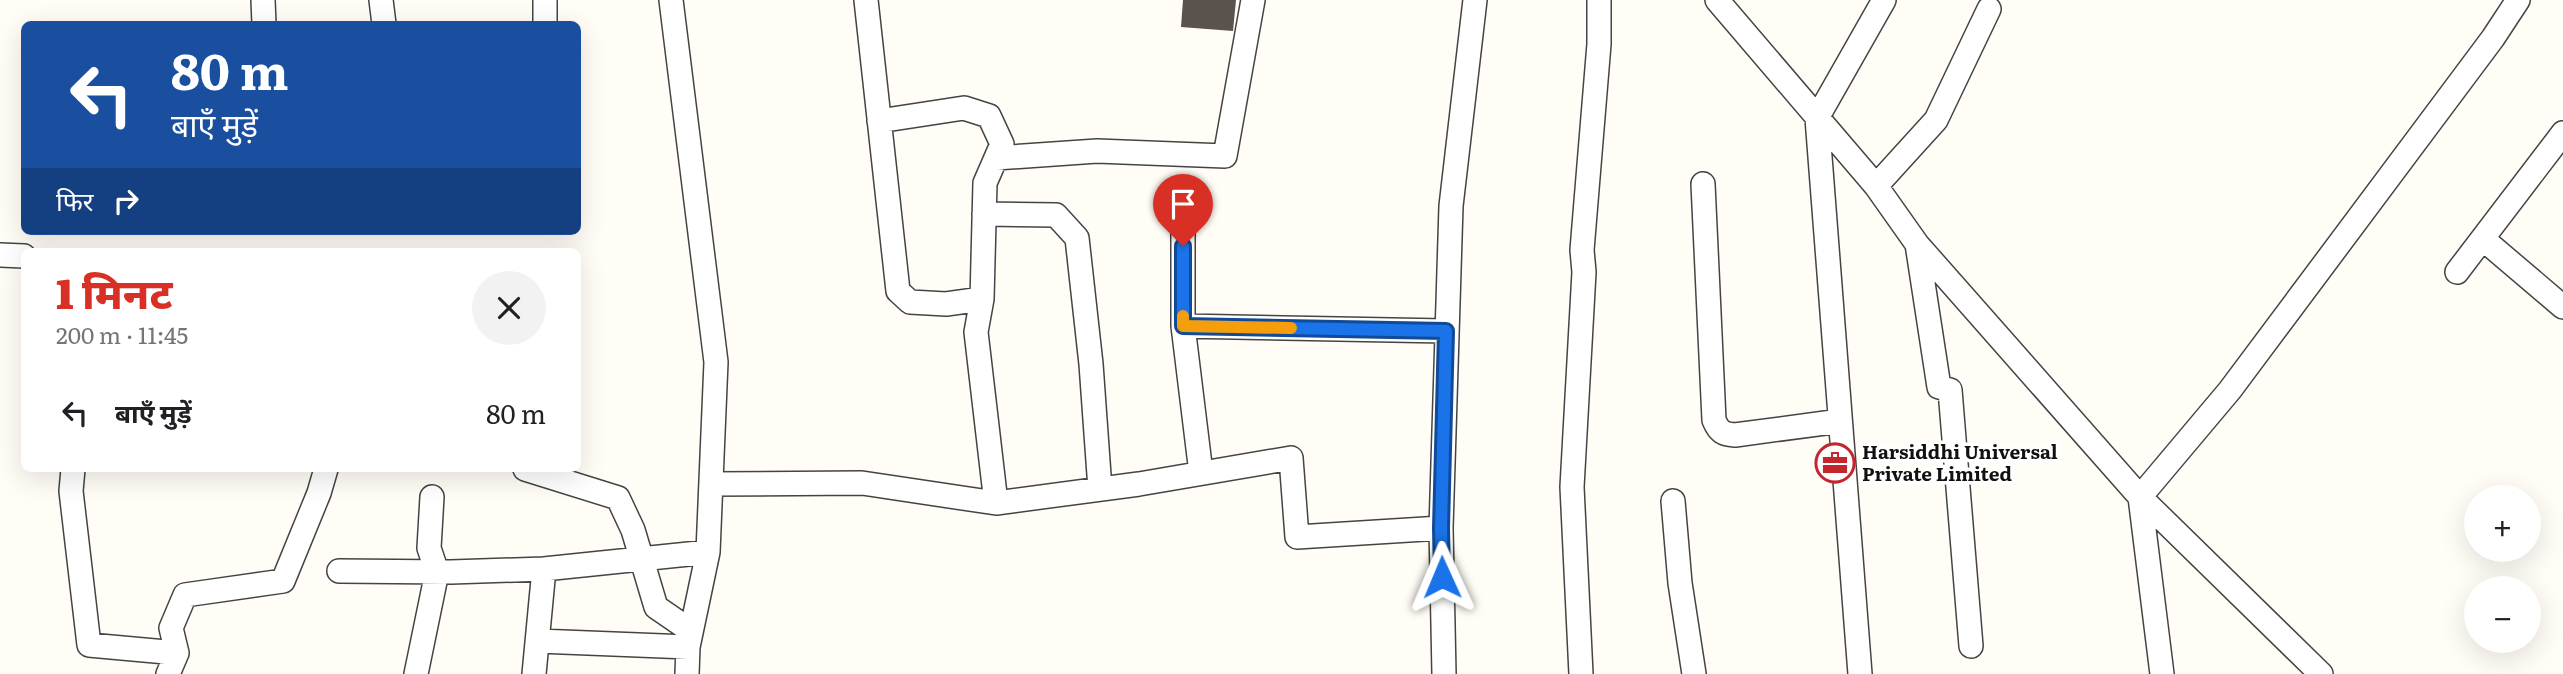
<!DOCTYPE html>
<html lang="hi">
<meta charset="utf-8">
<style>
:root{--surface:#fff;--page:#f2f2f2;--text:#202124;--muted:#757577;--accent:#d93025}
body{margin:0;font-family:Literata,"Noto Sans Devanagari",serif;background:var(--page);color:var(--text);height:100vh;display:flex;flex-direction:column;font-size:26px;white-space:nowrap}
*{box-sizing:border-box;margin:0}
p{font-size:23px;color:var(--muted)}
.icon{flex:none;width:38px;height:38px;fill:none;stroke:currentColor;stroke-width:2;stroke-linecap:round;stroke-linejoin:round}
.map{position:relative;flex:1;overflow:hidden}
.side{position:absolute;left:21px;top:248px;width:560px;height:224px;display:flex;flex-direction:column;background:var(--surface);border-radius:10px;box-shadow:0 7px 28px #0002}
.side>*{flex:none}
.hud{position:absolute;left:21px;top:21px;width:560px;height:214px;border-radius:10px;box-shadow:0 7px 28px #0002;background:#1a4fa0;color:#fff;overflow:hidden}
.controls{position:absolute;left:2464px;top:485px;display:grid;gap:14px}
.controls a{display:grid;place-items:center;width:77px;height:77px;border-radius:50%;background:var(--surface);box-shadow:0 7px 28px #0002;font-size:35px}
.pin{position:absolute;display:grid;place-items:center;width:60px;height:60px;color:#fff;margin:-72px -30px;border-radius:50% 50% 50% 0;rotate:-45deg;box-shadow:0 0 7px #0007}
.pin .icon{rotate:45deg}
.me{position:absolute;width:77px;margin:-38px;rotate:359deg;stroke-linejoin:round;filter:drop-shadow(0 0 5px #0008)}
.turn{display:flex;align-items:center;gap:24px;height:147px;padding:0 35px;font-size:32px}
.turn .icon{width:91px;height:91px;stroke-width:2.5}
.turn b{display:block;font-size:49px;line-height:60px}
.then{display:flex;align-items:center;height:66px;padding:0 35px;background:#0003;gap:14px;font-size:26px}
.round{display:grid;place-items:center;flex:none;width:74px;height:74px;border-radius:37px;background:var(--page)}
.summary{display:flex;align-items:center;justify-content:space-between;height:119px;padding:0 35px}
h1{font-size:42px;font-weight:800;line-height:52px;color:var(--accent)}
ul{padding:0;list-style:none}
li{display:flex;align-items:center;gap:21px;height:91px;padding:0 35px}
li div{flex:1}
li b{display:block;font-size:26px}
li em{font-style:normal}
.map>svg:first-child{display:block}
.building{fill:#5a524d}
.lines{fill:none;stroke-linecap:round;stroke-linejoin:round}
.minor-casing{stroke:#444;stroke-width:26}
.minor{stroke:#fff;stroke-width:23}
.route-casing{stroke:#114b97;stroke-width:18}
.route{stroke:#1a73e8;stroke-width:12}
.slow{stroke:#f59e0b;stroke-width:12}
.labels{text-anchor:middle;stroke-width:7;stroke-linejoin:round;paint-order:stroke}
.poi-label{font-size:19px;font-weight:bold;fill:#111;stroke:#fff;text-anchor:start}
</style>
<div class="map">
<svg width="2563" height="674" viewBox="0 0 2563 674">
<rect width="100%" height="100%" fill="#fffdf5"/>
<path class="building" d="M1183,0H1236L1233,31L1181,27Z"/>
<g class="lines">
<g class="minor-casing">
<path id="minor" d="M263,0L264,24
M381,0L384,24
M671,0L716,362L708,552L688,647L687,674
M866,0L898,291L910,302L946,304L982,299
M1717,0L1876,186L1917,244L2140,497L2321,674
M545,24V0
M879,121L964,108L989,116L1002,144L985,183L982,299L976,332L996,503
M996,158L1097,151L1225,156L1253,0
M1703,184L1714,420C1719,432 1723,434 1735,435L1840,421
M1876,186L1936,120L1989,9
M984,214L1056,215L1077,238L1091,364L1100,489
M1183,219V326L1201,473
M2483,239L2563,307
M1917,244L1939,387L1950,390L1971,646
M0,255L24,256
M2457,272L2563,133
M1183,326L1446,331
M73,469L71,491L89,645L177,653L168,674
M525,469L618,498L633,530L656,607L691,631
M711,484L862,483L996,503L1139,484L1291,458L1297,537L1441,528
M1673,501L1680,583L1694,674
M339,571L451,572L544,569
M538,641L688,647
M177,653L171,628L185,595L283,581L319,493L326,469
M416,674L437,572L429,548L432,497
M534,674L544,569L708,552
M1444,674L1441,528L1451,206L1475,0
M1581,674L1572,487L1584,272L1582,250L1599,44V0
M1860,674L1817,118L1884,0
M2162,674L2140,497L2230,390L2493,38L2518,0"/>
</g>
<use href="#minor" class="minor"/>
</g>
<g class="lines">
<g class="route-casing">
<path id="route" d="M1183,246V326L1446,331L1441,528L1442,577"/>
</g>
<use href="#route" class="route"/>
<path class="slow" d="M1183,316V326L1291,328"/>
</g>
<defs>
<g id="office-ring" transform="scale(2.0125)"><circle r="9.5" fill="#fff" stroke="#c4262e" stroke-width="1.5"/><path d="M-6-3h4V-5.5h4V-3h4V5H-6ZM-1-4.5V-3h2v-1.5ZM-6 0V1H6V0Z" fill="#c4262e"/></g>
</defs>
<g fill-rule="evenodd">
<use href="#office-ring" x="1835" y="463"/>
</g>
<g class="labels">
<g class="poi-label">
<text x="1862" y="459">Harsiddhi Universal<tspan x="1862" dy="22">Private Limited</tspan></text>
</g>
</g>
</svg>
<div class="controls">
<a>+</a>
<a>−</a>
</div>
<div class="pin" style="left:1183px;top:246px;background:#d93025"><svg class="icon" aria-label="arrive" viewBox="0 0 24 24"><path d="M6 21V4h12l-3 4 3 4H6"/></svg></div>
<svg class="me" style="left:1442px;top:577px" viewBox="-20 -20 40 40"><path d="M0-17L14 15 0 8-14 15z" fill="#1a73e8" stroke="#fff" stroke-width="4"/></svg>
<div class="hud">
<div class="turn"><svg class="icon" aria-label="left" viewBox="0 0 24 24"><path d="M17 20v-9H6M10 6l-5 5 5 5"/></svg><div><b>80 m</b>बाएँ मुड़ें</div></div>
<div class="then">फिर<svg class="icon" aria-label="right" viewBox="0 0 24 24"><path d="M7 20v-9h11M14 6l5 5-5 5"/></svg></div>
</div>
<section class="side">
<div class="summary"><div><h1>1 मिनट</h1><p>200 m · 11:45</p></div><a class="round"><svg class="icon" aria-label="close" viewBox="0 0 24 24"><path d="M6 6l12 12M18 6L6 18"/></svg></a></div>
<ul>
<li><svg class="icon" aria-label="left" viewBox="0 0 24 24"><path d="M17 20v-9H6M10 6l-5 5 5 5"/></svg><div><b>बाएँ मुड़ें</b></div><em>80 m</em></li>
</ul>
</section>
</div>
